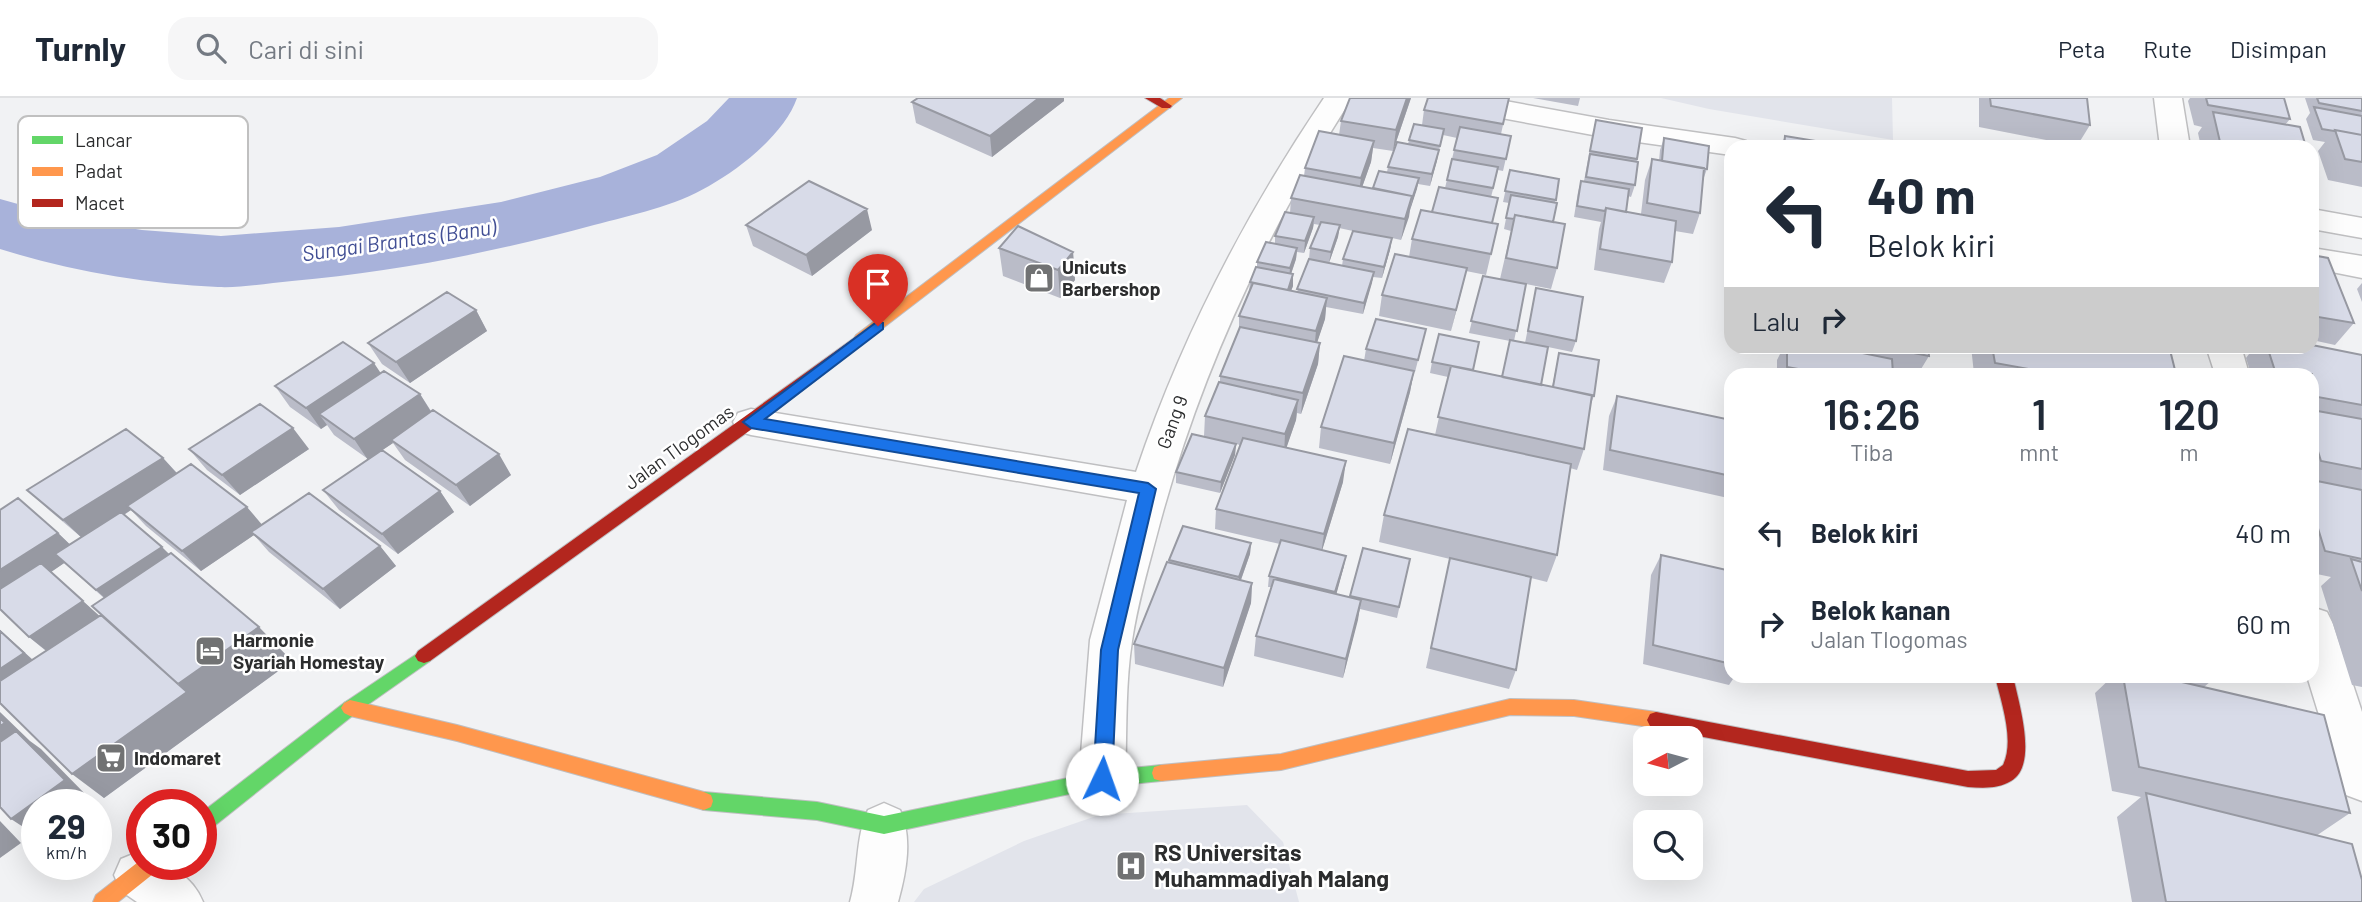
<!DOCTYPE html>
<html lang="id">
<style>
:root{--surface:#fff;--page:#f6f6f7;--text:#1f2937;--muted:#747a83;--line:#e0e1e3}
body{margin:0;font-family:Barlow,sans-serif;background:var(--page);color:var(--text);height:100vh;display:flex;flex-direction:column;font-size:26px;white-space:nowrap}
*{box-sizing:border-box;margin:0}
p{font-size:23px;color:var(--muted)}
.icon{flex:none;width:38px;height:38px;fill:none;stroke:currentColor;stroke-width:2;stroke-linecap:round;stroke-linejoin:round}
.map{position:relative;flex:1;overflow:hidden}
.side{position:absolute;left:1724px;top:270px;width:595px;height:315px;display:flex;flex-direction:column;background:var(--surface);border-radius:21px;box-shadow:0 7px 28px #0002}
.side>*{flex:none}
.guide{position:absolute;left:1724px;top:42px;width:595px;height:214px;border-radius:21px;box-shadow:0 7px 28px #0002;background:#fff;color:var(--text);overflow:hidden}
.needle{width:46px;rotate:264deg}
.controls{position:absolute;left:1633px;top:628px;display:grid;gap:14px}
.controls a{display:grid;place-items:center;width:70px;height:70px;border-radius:14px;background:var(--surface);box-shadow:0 7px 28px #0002;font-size:35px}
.speed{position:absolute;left:21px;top:691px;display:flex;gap:14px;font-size:35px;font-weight:700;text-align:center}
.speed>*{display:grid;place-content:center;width:91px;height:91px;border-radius:50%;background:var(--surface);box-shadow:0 7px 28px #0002;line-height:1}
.speed small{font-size:18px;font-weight:400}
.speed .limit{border:10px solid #d22;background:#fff;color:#111}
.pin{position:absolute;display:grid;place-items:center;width:60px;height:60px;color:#fff;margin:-72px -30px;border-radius:50% 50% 50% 0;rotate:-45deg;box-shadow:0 0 7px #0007}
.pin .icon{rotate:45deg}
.me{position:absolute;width:77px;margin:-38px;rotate:3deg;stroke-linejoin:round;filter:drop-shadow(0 0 5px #0008)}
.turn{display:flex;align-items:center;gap:24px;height:147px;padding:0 28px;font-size:32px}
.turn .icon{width:91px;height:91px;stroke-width:2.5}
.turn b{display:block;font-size:49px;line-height:60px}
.then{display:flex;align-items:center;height:66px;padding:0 28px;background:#0003;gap:14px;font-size:26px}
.eta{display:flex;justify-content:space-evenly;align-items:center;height:119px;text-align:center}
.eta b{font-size:42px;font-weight:600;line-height:49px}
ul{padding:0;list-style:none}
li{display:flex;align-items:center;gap:21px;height:91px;padding:0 28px}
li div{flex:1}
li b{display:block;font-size:26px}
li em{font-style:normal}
header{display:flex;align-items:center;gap:42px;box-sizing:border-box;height:98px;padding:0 35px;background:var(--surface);border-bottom:2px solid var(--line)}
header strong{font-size:33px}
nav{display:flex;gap:38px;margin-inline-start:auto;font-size:24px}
.search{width:490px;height:63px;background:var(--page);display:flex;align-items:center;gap:18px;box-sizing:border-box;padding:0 24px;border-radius:21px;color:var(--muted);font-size:26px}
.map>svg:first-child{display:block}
.built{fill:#e2e4eb}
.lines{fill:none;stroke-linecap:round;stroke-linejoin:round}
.river{fill:#a8b2da;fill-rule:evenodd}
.street-casing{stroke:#bfbfc1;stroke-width:3}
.fast-casing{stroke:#bfbfc1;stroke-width:2}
.slow-casing{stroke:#bfbfc1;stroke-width:2}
.jam-casing{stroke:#bfbfc1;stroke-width:2}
.street{fill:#fdfdfd;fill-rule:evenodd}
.fast{fill:#63d668;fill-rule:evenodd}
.slow{fill:#ff974d;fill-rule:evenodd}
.jam{fill:#b3261e;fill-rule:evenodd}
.wall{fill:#babcc8;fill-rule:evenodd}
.shaded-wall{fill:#9799a2}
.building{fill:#d8dbe8;stroke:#9799a2;stroke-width:2}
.route{fill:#1a73e8;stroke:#114b97;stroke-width:2}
.labels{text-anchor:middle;stroke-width:5;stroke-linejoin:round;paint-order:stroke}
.poi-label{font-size:19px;font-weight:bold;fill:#2c2d2e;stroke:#fff;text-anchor:start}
.street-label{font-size:19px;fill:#2c2d2e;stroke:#fff}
.water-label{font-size:21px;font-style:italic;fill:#414e94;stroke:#fff}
.near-poi-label{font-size:23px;font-weight:bold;fill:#2c2d2e;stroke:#fff;text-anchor:start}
.key{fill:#fff;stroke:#c0c0c0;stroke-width:2}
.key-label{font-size:19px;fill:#2c2d2e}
</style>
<header>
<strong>Turnly</strong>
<div class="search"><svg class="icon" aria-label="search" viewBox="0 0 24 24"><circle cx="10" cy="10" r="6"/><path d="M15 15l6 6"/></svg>Cari di sini</div>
<nav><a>Peta</a><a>Rute</a><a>Disimpan</a></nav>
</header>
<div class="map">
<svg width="2362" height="804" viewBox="0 0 2362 804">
<rect width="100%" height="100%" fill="#f1f2f4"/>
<path class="built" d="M1661,0H1892L1893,42L1709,11Z
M1247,707L1283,744L1299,804H914L924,791L1024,743L1099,717Z"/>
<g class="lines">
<path class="river" d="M729,0H797C785,35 741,70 709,88C675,108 632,117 594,127C495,154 395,174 292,183C268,185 243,190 218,189C145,186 70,173 0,151V101L68,120L142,132L221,138L339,129L501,104L600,79L657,57L707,23Z"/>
<g class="street-casing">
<path id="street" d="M1324,0H1352C1264,137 1197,281 1156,440C1147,474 1137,508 1132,543C1125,588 1127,635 1125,681L1118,695L1102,702L1086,695L1079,681L1090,542L1127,402L751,337L738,333L733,324L738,315L751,311L1136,374C1181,240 1245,117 1324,0Z
M1428,0H1489L1609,22L1735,40L1746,43L1750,49H1731V57L1609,40L1442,9L1432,6Z
M2154,0H2182L2190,49H2160Z
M2312,111L2362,120V140L2312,131Z
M2312,150L2362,158V180L2312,170Z
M2206,248H2241L2249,276H2215Z
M2312,509L2327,514L2333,526L2362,614V703L2346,697L2339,682L2307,578H2312Z
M884,705L900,712C913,740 906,775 898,804H850C859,773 855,740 868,712Z
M138,754L142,756V766C170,766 192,777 203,804H137L121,793L114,777L121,761Z"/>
</g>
<g class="fast-casing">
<path id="fast" d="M424,551L430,553L433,558L430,563L356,615L208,733L201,736V715L344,605Z
M1161,667L1168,669L1170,675L1168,681L1161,683L1102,689L884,736L817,722L704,712L697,709L695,703L697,697L704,694L817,704L884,718L1102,673Z"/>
</g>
<g class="slow-casing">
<path id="slow" d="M1169,0H1182L866,243H856L854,240L856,237Z
M1510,601L1574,602L1656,614L1662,616L1665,622L1662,628L1656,630L1574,618L1510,617L1281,672L1161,683L1154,681L1152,675L1154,669L1161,667L1281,656Z
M350,602L457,627L704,694L711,697L713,703L711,709L704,712L457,643L350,618L344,615L341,610L344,605Z
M142,761V766H160L158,772L118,804H93L96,797Z"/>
</g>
<g class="jam-casing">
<path id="jam" d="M1145,0H1160L1172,8L1170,10H1162Z
M861,235L866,237L868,240L866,243L756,328L430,563L424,565L418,563L415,558L418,553Z
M1995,578H2013C2018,603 2039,667 2011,683C1998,691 1983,690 1968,689L1656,630L1650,628L1647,622L1650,616L1656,614L1968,673L1996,672L2003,667C2015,642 2001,604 1995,578Z"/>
</g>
<use href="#street" class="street"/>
<use href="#fast" class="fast"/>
<use href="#slow" class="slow"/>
<use href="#jam" class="jam"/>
</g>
<path class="wall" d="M918,0H1064V3L992,59L916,25L912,4Z
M1350,0H1411L1393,53L1373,50L1371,64L1362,89L1373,90L1387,74L1388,69L1408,46L1409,42L1422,27L1424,12L1509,0L1501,36L1511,38L1503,73L1498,72L1491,99L1492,125L1498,126L1486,177L1466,173L1451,233L1379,218L1382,197L1409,159L1412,141L1432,114L1445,90L1457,40L1443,37L1430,88L1418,86L1401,142L1392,140L1390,152L1382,180L1373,179L1363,216L1326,209L1325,221L1317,244L1320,245L1318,266L1301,316L1297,315L1296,322L1286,350L1343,384L1322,452L1344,468L1336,496L1350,499L1363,450L1410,461L1397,520L1360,511L1343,580L1254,558L1256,538L1271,489H1268L1269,478L1280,446L1215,431L1216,411L1240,347L1236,346L1235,357L1220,395L1176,385V374L1204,338L1205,318L1220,284V278L1239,232V218L1249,193L1250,184L1257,169V164L1275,146V138L1290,115L1291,100L1304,78L1305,70L1339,37L1341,23ZM1314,126L1320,127L1310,150L1309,161L1297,194L1291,193L1293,188L1291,176L1296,161L1297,154L1304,155L1313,130ZM1339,130L1353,133L1343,161L1342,168L1329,165L1338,139Z
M1533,0H1580L1578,8Z
M1979,0H2087L2090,27L2077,48L1979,29Z
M2190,0H2284L2290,21L2285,27L2306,49H2201L2198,35L2202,29L2194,27L2188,3Z
M2305,0H2362V89L2328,82L2318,53L2325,44L2313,42L2306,21L2310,15Z
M1596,22L1637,61L1635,87L1631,99L1628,98L1626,114L1641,116L1645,82L1652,61L1659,63L1660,52L1664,40L1707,71L1703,82L1700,115L1693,136L1675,133L1672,164L1664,185L1594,172L1599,131L1601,124L1574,119L1578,94L1581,83H1584L1593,34Z
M1785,38L1852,49H1780Z
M1510,72L1559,81L1555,105L1553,124L1557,170L1551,191L1526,186L1514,243L1525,245L1536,190L1576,243L1572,254L1548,249L1541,287L1552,289L1559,255L1594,298L1590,308L1584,351L1577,372L1570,370L1557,457L1547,484L1531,480L1516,572L1509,591L1426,570L1450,461L1379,444L1384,417L1435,337L1448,279L1430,275L1432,264L1502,278L1510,243L1469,235L1483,178L1500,181L1511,133L1504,131L1509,105L1503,104Z
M746,127L872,132L812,178L753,148Z
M999,150L1073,154L1075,182L1060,200L1003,178Z
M2312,157L2354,225L2335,247L2312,242Z
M2362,185V204L2357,191Z
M476,212L487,233L410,285L382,266L368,245Z
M1426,231L1415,274L1414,273L1410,294L1390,366L1319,350L1321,329L1364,263L1366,251Z
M1755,248H1828L1841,251V248H1928L1929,258L1918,276H1902L1893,275V276H1777V262L1781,254Z
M1971,248H2169L2176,276H1974Z
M2255,248H2312L2362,257V589L2352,587L2321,488L2331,479L2312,475V276H2251L2246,260Z
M381,275L420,296L431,313L511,377L470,408L405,362L393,345L382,352L440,393L454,414L398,456L339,412L323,392L368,361L334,337L327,327L321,331L290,309L275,288Z
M1617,298L1731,322V393L1728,400L1603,372L1609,318Z
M189,351H309L240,397L207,372Z
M163,360L177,375L262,427L380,448L396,468L340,511L269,454L254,437L201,473L146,428L131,412L124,417L292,563L104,700L0,605V532L33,562L46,553L29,539L58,435L70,447L81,439L49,412L27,392ZM64,465L104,500L101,517L99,518L51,474Z
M1251,445L1250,456L1241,482L1252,485L1251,505L1223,589L1135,566L1134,546L1169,465V462Z
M1661,457L1731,473V578H1735L1729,587L1643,566L1651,477Z
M2113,578H2217L2204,589L2350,715L2316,738L2362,804H2132L2117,719L2141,699L2112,693L2095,595Z"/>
<path class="shaded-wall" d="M1039,0H1064V3L992,59L990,38Z
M1407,0H1411L1393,53L1396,32Z
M1374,43L1371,64L1358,101L1361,80Z
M1439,52L1437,63L1430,88L1432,76Z
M1419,80L1417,91L1410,112L1412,101Z
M1412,98L1409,119L1401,142L1405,121Z
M867,111L872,132L812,178L806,157Z
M1314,119L1313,130L1304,155L1305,143Z
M1340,127L1338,139L1329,165L1331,154Z
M1392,140L1390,152L1382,180L1384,169Z
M1297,150L1296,161L1289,182L1290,170Z
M1073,154L1075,182L1060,200L1058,172Z
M1467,170L1462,191L1451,233L1456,212Z
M1374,174L1372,185L1363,216L1364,205Z
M1293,176V188L1287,203L1288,192Z
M1327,200L1325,221L1314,254L1316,233Z
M476,212L487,233L410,285L396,264Z
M1320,245L1318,266L1301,316L1303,295Z
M374,265L388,286L319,316L327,327L321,331L306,310Z
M1414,273L1410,294L1390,366L1394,345Z
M420,296L433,317L391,342L393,345L368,362L354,341Z
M1298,302L1296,322L1284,357L1285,336Z
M293,330L309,351L240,397L222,377Z
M1236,346L1235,357L1220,395L1221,384Z
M499,356L511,377L470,408L456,387Z
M163,360L181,380L127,408L131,412L84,442L63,422Z
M1346,363L1343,384L1321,456L1324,436Z
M440,393L454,414L398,456L382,436Z
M247,409L264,429L251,434L254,437L201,473L182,453Z
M58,435L79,455L51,474L105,523L53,558L29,539L0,507V472Z
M1251,445L1250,456L1238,490L1239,479Z
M380,448L396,468L340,511L323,491Z
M162,449L182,469L118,512L96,492Z
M1346,458L1344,468L1334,505L1335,494Z
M1252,485L1251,505L1223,589L1224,570Z
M1361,502L1358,522L1343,580L1346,561Z
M259,529L292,563L104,700L72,676L178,586Z
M0,532L36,565L0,590Z
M0,614L30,643L41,651L89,700L80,707H37V738L11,721L0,665Z
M0,723L21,745L0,760Z"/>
<path class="building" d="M918,0H1039L990,38L912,4Z
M1350,0H1407L1396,32L1341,23Z
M1428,0H1509L1503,26L1424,12Z
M1990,0H2087L2090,27L1991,8Z
M2206,0H2284L2290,21L2208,7Z
M2317,0H2362V13L2319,5Z
M2314,9L2362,18V37L2335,32L2334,33L2322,31Z
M2213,14L2300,29L2306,49H2246L2220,44Z
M1596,22L1642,30L1637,61L1590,53Z
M1414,26L1444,31L1440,48L1409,42Z
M1460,29L1511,38L1506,61L1454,52Z
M2335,32L2362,37V64L2345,61Z
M1319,33L1374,43L1361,80L1305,70Z
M1785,38L1852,49H1784Z
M1664,40L1709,48L1707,71L1662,63Z
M1397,44L1439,52L1432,76L1388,69Z
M1590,56L1638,64L1635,87L1586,79Z
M1452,61L1498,69L1493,90L1447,82Z
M1652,61L1704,70L1700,115L1647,105Z
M1510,72L1559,81L1556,102L1505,93Z
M1379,73L1419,80L1412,101V98L1373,90Z
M1300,77L1412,98L1405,121L1291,100Z
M809,83L867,111L806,157L746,127Z
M1581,83L1629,91L1626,114L1606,110L1605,113L1577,108Z
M1439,89L1498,100L1492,125L1432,114Z
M1511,97L1557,105L1553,124L1515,117L1514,121L1506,120Z
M1606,110L1676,123L1672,164L1600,151Z
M1421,112L1498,126L1491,156L1412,141Z
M1285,114L1314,119L1305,143L1275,138Z
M1515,117L1565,126L1557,170L1506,160Z
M1321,124L1340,127L1331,154L1310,150Z
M1018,128L1073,154L1058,172L999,150Z
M1353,133L1392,140L1384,169L1343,161Z
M1266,144L1297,150L1290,170L1257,164Z
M1395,156L1467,170L1456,212L1382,197Z
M2312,157L2328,160L2354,225L2312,218Z
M1309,161L1374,174L1364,205L1297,191Z
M1256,169L1293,176L1288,192L1250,184Z
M1483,178L1526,186L1517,233L1471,223Z
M1253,185L1327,200L1316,233L1239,218Z
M1536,190L1583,199L1576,243L1528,233Z
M447,194L476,212L396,264L368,245Z
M1376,221L1426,231L1418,262L1366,251Z
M1240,229L1320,245L1303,295L1220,278Z
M1439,236L1479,244L1473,272L1432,264Z
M1510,242L1548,249L1541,287L1502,279Z
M343,244L374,265L306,310L275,288Z
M2312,247L2362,257V307L2312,298V276H2276L2267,248H2312Z
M1787,248H1828L1892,261L1893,276H1826L1787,269Z
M1878,248H1928L1929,258Z
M1992,248H2169L2176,276H2056L1995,265Z
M1559,255L1599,262L1594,298L1553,289Z
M1344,258L1414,273L1394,345L1321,329Z
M1451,268L1592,297L1584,351L1438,319Z
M384,273L420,296L354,341L319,316Z
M1219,284L1298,302L1285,336L1205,318Z
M1617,298L1731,322V378L1610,352Z
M260,306L293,330L222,377L189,351Z
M433,312L499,356L456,387L391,342Z
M2312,312L2362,321V371L2321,363L2312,334Z
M126,331L163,360L63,422L27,392Z
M1408,331L1571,366L1557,457L1384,417Z
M1192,336L1236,346L1221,384L1176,374Z
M1243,340L1346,363L1324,436L1216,411Z
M382,352L440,393L382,436L323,392Z
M191,366L247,409L182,453L127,408Z
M2312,382L2362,392V461L2325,453L2312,411Z
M309,395L380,448L323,491L251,434Z
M18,400L58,435L0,472V412Z
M121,414L162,449L96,492L55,456Z
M1183,428L1251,445L1239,479L1169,462Z
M1281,442L1346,458L1335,494L1269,478Z
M1363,450L1410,461L1399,509L1350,498Z
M171,455L259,529L178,586L92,508Z
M1661,457L1731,473V566L1653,547Z
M1450,460L1531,479L1516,572L1431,550Z
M2351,461L2362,464V493Z
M1167,464L1252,485L1224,570L1134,546Z
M41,465L83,503L29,539L0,511V491Z
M1274,481L1361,502L1346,561L1256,538Z
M101,517L187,594L72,676L0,605V583Z
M0,533L24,555L0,571Z
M2123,578H2156L2324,617L2350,715L2139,669Z
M0,620L5,625L0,628Z
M16,633L65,682L11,721L0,709V644Z
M2146,695L2352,746L2362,782V804H2166Z"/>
<path class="route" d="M878,223L883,225V231L765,321L1148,385L1156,391L1118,552L1112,681L1109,687L1102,689L1096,687L1093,681L1101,552L1139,395L751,330L743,324Z"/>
<defs>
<g id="shop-square" transform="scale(1.575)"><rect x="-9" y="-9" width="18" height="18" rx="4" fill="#717273" stroke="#fff"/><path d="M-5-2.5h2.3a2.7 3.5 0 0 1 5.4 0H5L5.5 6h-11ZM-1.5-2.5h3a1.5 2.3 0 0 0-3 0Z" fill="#fff"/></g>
<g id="hotel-square" transform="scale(1.575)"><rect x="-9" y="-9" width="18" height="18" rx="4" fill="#717273" stroke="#fff"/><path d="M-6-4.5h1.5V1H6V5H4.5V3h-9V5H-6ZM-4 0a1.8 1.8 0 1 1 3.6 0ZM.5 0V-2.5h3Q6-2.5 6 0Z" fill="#fff"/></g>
<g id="supermarket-square" transform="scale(1.575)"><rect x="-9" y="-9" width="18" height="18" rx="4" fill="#717273" stroke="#fff"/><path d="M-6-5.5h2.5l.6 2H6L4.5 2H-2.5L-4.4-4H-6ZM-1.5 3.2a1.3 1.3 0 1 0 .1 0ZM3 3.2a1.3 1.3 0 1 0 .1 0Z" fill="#fff"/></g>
<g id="hospital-square" transform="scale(1.575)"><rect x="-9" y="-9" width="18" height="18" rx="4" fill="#717273" stroke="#fff"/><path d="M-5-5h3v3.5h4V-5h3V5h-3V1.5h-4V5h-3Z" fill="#fff"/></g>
</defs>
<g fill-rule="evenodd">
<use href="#shop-square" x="1039" y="180"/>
<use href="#hotel-square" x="210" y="553"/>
<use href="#supermarket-square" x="111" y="660"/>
<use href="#hospital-square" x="1131" y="768"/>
</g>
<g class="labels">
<g class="poi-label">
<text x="1062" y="176">Unicuts<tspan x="1062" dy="22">Barbershop</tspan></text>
<text x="233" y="549">Harmonie<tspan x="233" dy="22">Syariah Homestay</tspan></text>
<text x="134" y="667">Indomaret</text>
</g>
<g class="street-label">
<text transform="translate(1172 324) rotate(-70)" y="7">Gang 9</text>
<text transform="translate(679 349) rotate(-36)" y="7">Jalan Tlogomas</text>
</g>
<g class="water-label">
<text transform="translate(399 143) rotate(-8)" y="7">Sungai Brantas (Banu)</text>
</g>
<g class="near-poi-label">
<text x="1154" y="763">RS Universitas<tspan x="1154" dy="26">Muhammadiyah Malang</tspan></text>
</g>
</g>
<rect x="18" y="18" width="230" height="112" rx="10" class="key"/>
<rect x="32" y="38" width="31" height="8" fill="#63d668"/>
<rect x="32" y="69" width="31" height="9" fill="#ff974d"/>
<rect x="32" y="101" width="31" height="8" fill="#b3261e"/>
<g class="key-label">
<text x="75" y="49">Lancar</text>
<text x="75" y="80">Padat</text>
<text x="75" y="112">Macet</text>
</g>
</svg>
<div class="controls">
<a><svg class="needle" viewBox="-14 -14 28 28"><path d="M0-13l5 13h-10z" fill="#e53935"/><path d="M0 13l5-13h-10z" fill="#747a83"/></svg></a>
<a><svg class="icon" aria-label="search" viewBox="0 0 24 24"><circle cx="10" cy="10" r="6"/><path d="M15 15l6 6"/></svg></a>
</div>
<div class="speed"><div>29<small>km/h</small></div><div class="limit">30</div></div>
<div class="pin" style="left:878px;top:228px;background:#d93025"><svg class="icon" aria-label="arrive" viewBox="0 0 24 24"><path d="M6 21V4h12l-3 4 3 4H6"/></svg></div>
<svg class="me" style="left:1102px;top:681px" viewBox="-20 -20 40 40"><circle r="19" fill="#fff"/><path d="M0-13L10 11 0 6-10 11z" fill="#1a73e8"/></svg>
<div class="guide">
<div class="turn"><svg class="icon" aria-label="left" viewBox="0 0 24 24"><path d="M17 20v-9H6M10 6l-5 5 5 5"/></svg><div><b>40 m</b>Belok kiri</div></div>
<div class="then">Lalu<svg class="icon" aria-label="right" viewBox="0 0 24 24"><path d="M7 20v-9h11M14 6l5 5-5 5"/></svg></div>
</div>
<section class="side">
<div class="eta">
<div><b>16:26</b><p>Tiba</p></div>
<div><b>1</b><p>mnt</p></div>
<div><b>120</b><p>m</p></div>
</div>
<ul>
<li><svg class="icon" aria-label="left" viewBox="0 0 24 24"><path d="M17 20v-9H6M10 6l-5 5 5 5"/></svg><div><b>Belok kiri</b></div><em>40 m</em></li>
<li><svg class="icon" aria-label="right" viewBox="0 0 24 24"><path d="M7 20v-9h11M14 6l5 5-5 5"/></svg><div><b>Belok kanan</b><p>Jalan Tlogomas</p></div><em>60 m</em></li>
</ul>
</section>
</div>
